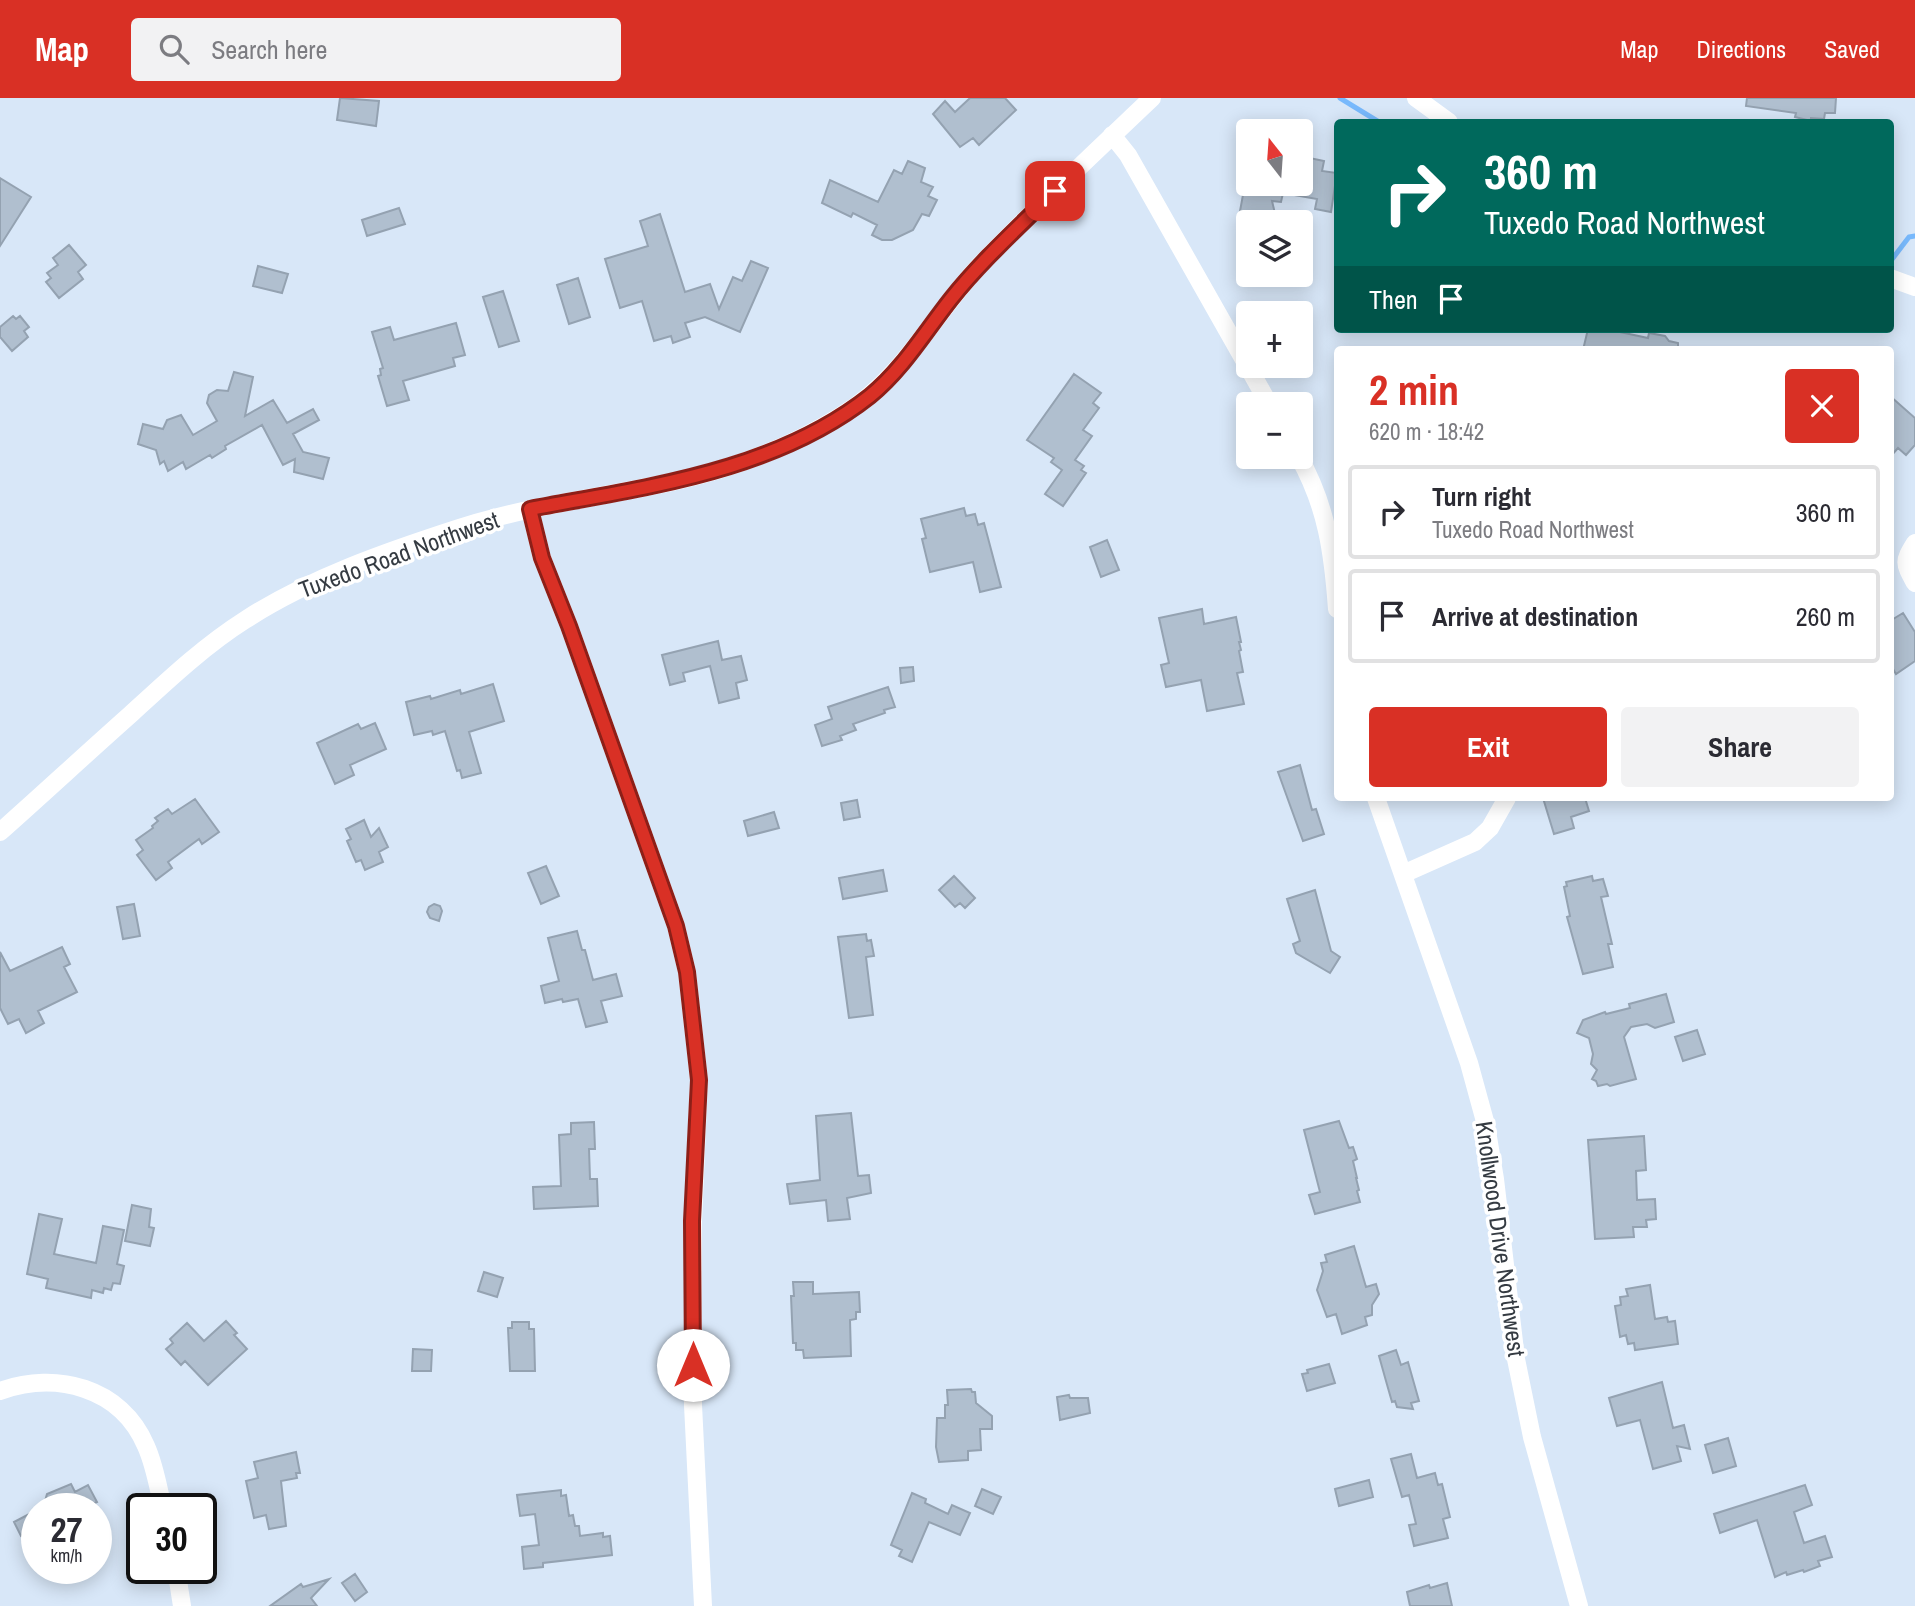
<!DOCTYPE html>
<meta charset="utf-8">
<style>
:root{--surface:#fff;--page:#f2f2f3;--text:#2b2b33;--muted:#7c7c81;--line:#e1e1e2;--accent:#d93025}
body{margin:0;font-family:"Archivo Narrow",sans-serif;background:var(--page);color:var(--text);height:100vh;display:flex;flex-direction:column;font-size:26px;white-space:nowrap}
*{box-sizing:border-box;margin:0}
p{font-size:23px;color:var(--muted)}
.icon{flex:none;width:38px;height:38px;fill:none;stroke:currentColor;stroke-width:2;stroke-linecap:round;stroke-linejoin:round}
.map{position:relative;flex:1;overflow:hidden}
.details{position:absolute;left:1334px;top:248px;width:560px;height:455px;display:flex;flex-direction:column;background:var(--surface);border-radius:7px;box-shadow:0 4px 18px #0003}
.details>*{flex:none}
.hud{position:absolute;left:1334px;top:21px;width:560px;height:214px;border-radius:7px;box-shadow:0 4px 18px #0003;background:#00695c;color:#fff;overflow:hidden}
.needle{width:46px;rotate:343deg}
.tools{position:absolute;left:1236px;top:21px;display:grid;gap:14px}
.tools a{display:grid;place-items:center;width:77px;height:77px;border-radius:7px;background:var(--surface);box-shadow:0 4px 18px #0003;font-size:35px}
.speed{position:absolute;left:21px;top:1395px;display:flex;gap:14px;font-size:35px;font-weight:700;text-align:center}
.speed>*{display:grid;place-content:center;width:91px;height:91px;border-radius:50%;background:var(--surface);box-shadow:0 4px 18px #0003;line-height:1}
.speed small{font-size:18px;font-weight:400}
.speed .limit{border:4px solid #111;border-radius:10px;background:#fff;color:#111}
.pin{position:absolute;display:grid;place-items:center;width:60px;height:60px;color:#fff;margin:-30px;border-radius:14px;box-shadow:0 4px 10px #0006}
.me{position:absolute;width:77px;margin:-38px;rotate:0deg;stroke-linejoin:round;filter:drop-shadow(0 0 5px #0008)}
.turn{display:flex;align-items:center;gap:24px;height:147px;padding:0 35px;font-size:32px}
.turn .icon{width:91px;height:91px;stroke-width:2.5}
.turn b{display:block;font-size:49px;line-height:60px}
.then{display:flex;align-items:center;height:66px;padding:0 35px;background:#0003;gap:14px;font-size:26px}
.round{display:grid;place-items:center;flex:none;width:74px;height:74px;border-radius:7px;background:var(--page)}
.headline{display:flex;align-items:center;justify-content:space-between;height:119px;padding:0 35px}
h1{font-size:42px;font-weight:700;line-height:52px;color:var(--accent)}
.button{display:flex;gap:14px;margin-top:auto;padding:14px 35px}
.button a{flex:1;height:80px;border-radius:7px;background:var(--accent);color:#fff;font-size:28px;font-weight:700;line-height:80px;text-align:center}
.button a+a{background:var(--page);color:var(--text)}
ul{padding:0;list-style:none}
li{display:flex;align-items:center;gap:21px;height:94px;margin:0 14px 10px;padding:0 21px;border:4px solid var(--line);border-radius:7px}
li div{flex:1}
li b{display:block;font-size:26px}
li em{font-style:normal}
header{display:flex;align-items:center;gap:42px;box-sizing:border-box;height:98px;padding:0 35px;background:var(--accent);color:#fff}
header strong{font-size:33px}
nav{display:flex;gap:38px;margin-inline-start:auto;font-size:24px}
.search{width:490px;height:63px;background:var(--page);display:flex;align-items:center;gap:18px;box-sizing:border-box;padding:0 24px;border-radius:7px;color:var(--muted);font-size:26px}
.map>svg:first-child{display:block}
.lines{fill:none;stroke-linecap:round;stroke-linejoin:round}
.stream{stroke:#78b9fc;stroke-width:5}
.building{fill:#b0bfcf;stroke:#94a2b1;stroke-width:2}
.minor{stroke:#fff;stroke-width:18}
.route-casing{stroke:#8d1f18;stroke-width:18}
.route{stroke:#d93025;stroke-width:12}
.labels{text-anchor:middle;stroke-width:7;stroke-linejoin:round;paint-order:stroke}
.street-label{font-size:24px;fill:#353b42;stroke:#fff}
</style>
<header>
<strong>Map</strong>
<div class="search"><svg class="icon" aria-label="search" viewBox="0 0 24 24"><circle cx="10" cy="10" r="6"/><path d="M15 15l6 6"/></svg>Search here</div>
<nav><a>Map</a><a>Directions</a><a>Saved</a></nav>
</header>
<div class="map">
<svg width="1915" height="1508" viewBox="0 0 1915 1508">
<rect width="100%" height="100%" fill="#d8e7f8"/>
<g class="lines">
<path class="stream" d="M1340,0L1379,24
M1890,164L1909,139L1915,138"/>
</g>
<path class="building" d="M340,0L379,3L376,28L337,22Z
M970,0H1005L1016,12L979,47L973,40L960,49L933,16L945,3L955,14Z
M1747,0H1836L1835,15H1825L1824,21L1811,20V23L1795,19L1796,15L1746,8Z
M1300,58L1324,63L1322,73L1337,75L1331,114L1315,111L1317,101L1283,95L1281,104L1272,103L1277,124H1238L1245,86H1300Z
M908,63L925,70L921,84L933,89L928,98L937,102L929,118L922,116L913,132L892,142H882L872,137L877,127L853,115L851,119L822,105L830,82L878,104L894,72L902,76Z
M0,80L31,99L0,148Z
M399,110L405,126L367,138L362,122Z
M660,116L685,194L710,186L719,211L733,179L742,183L751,163L768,170L740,234L705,219L685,225L690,239L673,245L671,238L654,243L642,203L620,210L605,161L648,148L640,123Z
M69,147L86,167L78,174L83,181L59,200L46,184L51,180L47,175L58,167L53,160Z
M258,168L288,176L282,195L253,188Z
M578,180L590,219L569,226L557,187Z
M503,193L519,243L499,249L483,199Z
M13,218L16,221L20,218L29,229L24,233L28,239L12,253L0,239V229Z
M456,225L465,257L453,260L455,268L403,283L409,302L387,308L378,278L381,277L380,271L383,270L372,234L390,229L394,242Z
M1588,231H1606L1648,240L1649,235L1665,238L1669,243L1678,245V252H1583Z
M234,274L253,279L245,318L273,302L287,325L313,311L319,322L293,336L303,354L329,360L323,381L294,374L295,361L283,367L262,327L225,348L226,351L212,360L210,357L186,371L183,364L168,373L164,363L160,366L156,352L138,346L143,326L163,331L167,322L181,317L193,337L217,323L207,305L209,297L217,292L228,293Z
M1074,276L1101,295L1093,305L1099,310L1083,332L1092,338L1075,362L1084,368L1081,372L1086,375L1063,408L1045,396L1062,372L1051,364L1054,360L1027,342Z
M1890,298L1915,320V347L1906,357L1898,350L1890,359Z
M964,410L966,418L975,416L978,427L984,425L1001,489L980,494L973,464L930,474L922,441L926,440L921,421Z
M1107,442L1119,472L1101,479L1090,449Z
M1202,511L1204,526L1236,519L1241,544H1239L1241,552L1239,553L1243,574L1237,575L1244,606L1207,613L1201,582L1166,589L1161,567L1169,565L1159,520Z
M1903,515L1915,534V563L1896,576L1890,566V523Z
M718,543L722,562L741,558L747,582L736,585L739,600L719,605L710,568L683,575L685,583L670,587L662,557Z
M913,569L914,583L901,585L900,570Z
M493,586L504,623L469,634L481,675L462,680L460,672L457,673L445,633L433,637L432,633L414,637L406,604L430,598L431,601L460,592L461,596Z
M888,589L895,609L884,612L885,615L853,626L856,632L840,638L842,642L822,648L815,627L832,621L828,609Z
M375,625L386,651L350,667L354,677L335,686L317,645L358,626L361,631Z
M1300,667L1312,712L1316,711L1324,736L1303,743L1278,674Z
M1543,700H1585L1589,713L1571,719L1574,730L1554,736Z
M195,701L219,734L202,746L199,741L168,764L172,770L156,782L137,757L143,752L136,742L153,730L152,728L158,723L155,720L168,711L172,716Z
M857,702L860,719L844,722L841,705Z
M774,714L779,730L748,738L744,723Z
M364,722L371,739L379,730L388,749L379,754L383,764L365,772L361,762L356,764L347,743L351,741L346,731Z
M546,768L559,798L541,806L528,775Z
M883,772L887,793L843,801L839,780Z
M954,778L975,800L965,810L960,805L955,809L939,792Z
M1592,778L1593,783L1603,781L1608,798L1601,799L1612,846H1608L1613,869L1583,876L1567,819L1570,818L1564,789L1567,788L1566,784Z
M1315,792L1331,853L1340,859L1330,875L1296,855L1293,846L1300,843L1287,801Z
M134,806L140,838L123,841L117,809Z
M434,806L440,808L442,813L439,823L430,820L427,814L429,809Z
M577,833L582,852H585L593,882L616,876L622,898L601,903L607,924L586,929L578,901L563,904L562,901L545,905L541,888L559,883L548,840Z
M866,836L867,843L871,842L874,858L866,859L873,917L849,920L838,839Z
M62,849L70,866L64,869L77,894L38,913L44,925L26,935L19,921L8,926L0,910V854L10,873Z
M1666,896L1674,924L1655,930L1647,926L1631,929L1624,939L1636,981L1610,988L1607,986L1598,988L1596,983L1592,981L1597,972L1591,966L1593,956L1589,940L1577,935L1583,922L1605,914L1606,916L1630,910L1629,906Z
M1697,932L1705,956L1683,963L1675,939Z
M851,1015L858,1078L869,1077L871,1095L847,1100L850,1121L828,1123L826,1102L790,1106L787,1086L820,1082L816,1018Z
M1339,1023L1349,1050L1353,1049L1357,1061L1353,1063L1357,1080H1356L1359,1092L1357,1093L1360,1104L1315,1116L1309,1097L1320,1094L1304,1032Z
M594,1024L595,1051H589L590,1081H597L598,1108L534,1111L533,1089L561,1088L559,1037L571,1036V1025Z
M1644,1038L1646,1072L1636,1073L1637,1102L1655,1101L1656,1121L1646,1122L1647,1129H1633L1634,1139L1595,1141L1588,1042Z
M132,1107L151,1111L149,1129L154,1130L150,1148L125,1143Z
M39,1116L62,1121L54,1156L96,1165L103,1128L124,1132L117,1166L124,1168L120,1186L113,1185L111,1192L104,1190L103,1195L92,1192L91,1200L46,1190L48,1181L27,1176Z
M1354,1148L1366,1189L1376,1186L1379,1196L1372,1207V1217L1365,1219L1367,1227L1342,1236L1336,1216L1327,1219L1317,1192L1323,1173L1321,1165L1327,1164L1325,1157Z
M484,1174L503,1180L497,1199L478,1193Z
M793,1184H813V1196L859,1194L860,1214H856V1221L850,1222L851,1258L804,1260L803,1252H796V1245H793L791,1198H794Z
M1650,1187L1655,1221L1667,1219L1668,1224L1675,1223L1678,1246L1635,1252L1634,1245L1628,1246L1626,1237L1620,1239L1615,1208L1621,1207L1620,1199L1628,1198L1626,1191Z
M226,1223L237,1235L234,1237L247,1251L208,1287L185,1263L181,1267L166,1251L173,1245L170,1241L187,1225L204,1243Z
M512,1224H529V1231H534L535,1273H510L508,1230H512Z
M413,1251L432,1252L431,1273H412Z
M1396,1252L1401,1267L1408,1264L1419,1303L1411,1305L1413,1311L1397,1309L1395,1303L1392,1304L1386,1283L1379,1258Z
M1329,1266L1335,1285L1307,1293L1302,1276L1308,1275L1307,1272Z
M1662,1284L1673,1330L1684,1327L1690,1351L1677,1348L1681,1363L1653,1371L1640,1322L1617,1328L1609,1300Z
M971,1291L972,1294H975L976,1305L992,1318V1331H980L981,1352L968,1353V1362L939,1364L936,1349L937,1320H945V1307H948L947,1292Z
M1069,1297L1070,1300H1088L1090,1315L1060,1322L1057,1299Z
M1728,1340L1736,1368L1713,1375L1705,1347Z
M296,1354L300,1375H296L297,1380L281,1383L286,1428L269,1431L266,1417L254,1420L246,1383L258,1380L254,1364Z
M1411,1356L1417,1380L1435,1375L1438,1387L1442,1386L1450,1419L1443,1421L1448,1440L1414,1448L1409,1427L1416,1426L1409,1397L1402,1399L1391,1361Z
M1369,1382L1373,1399L1339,1408L1335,1391Z
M71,1386L75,1394L88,1387L97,1404L84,1410H43L47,1396Z
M1805,1387L1812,1407L1794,1414L1804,1445L1825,1438L1832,1459L1818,1463L1820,1468L1804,1474L1803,1472L1787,1477L1786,1474L1775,1479L1757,1422L1720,1435L1714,1416Z
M982,1391L1001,1399L993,1416L975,1408Z
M561,1392V1398L566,1397L569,1418L573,1417L575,1428H579L580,1438L603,1435V1439L610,1438L612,1457L543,1465V1469L524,1471L522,1449L539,1447L535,1416L520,1418L517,1397Z
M912,1395L926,1401L925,1405L948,1416L952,1407L970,1415L960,1437L929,1424L912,1464L899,1458L902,1452L891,1447Z
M37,1412V1431L21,1438L14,1424Z
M355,1476L367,1494L355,1503L342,1485Z
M329,1481L311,1500L317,1508H270L301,1486L303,1489Z
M1447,1485L1452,1508H1410L1407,1494L1429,1487L1430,1490Z"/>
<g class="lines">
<path class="minor" d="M1416,0L1449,24
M1112,37L1128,57L1269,306
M1890,180L1915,189
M1299,359C1327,409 1333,455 1337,511
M530,411L542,460L569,528L676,828L687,874L699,982L693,1123V1307L703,1508
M1915,445C1903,464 1904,465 1915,485
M1376,700L1469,965L1486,1027L1495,1081L1516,1261L1532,1339L1579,1508
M0,734C44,695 87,655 131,616C167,583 204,548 245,522C310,480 385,454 459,430C528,408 601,399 672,384C731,371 791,349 842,317C903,281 933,217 980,167C1035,110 1094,55 1152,0
M1403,776L1475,744L1490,730L1507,700
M0,1293C56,1273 121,1289 146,1348C155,1368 158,1389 163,1410
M176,1470L182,1508"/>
</g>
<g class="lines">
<g class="route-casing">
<path id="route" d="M693,1267L692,1123L699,982L687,874L676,828L569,528L542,460L530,411C645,389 774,374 870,298C903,271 925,234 951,201C982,162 1020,128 1055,93"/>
</g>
<use href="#route" class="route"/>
</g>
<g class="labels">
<g class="street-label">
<text transform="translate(399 457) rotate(-20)" y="8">Tuxedo Road Northwest</text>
<text transform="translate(1500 1141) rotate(82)" y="8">Knollwood Drive Northwest</text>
</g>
</g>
</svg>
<div class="tools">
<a><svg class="needle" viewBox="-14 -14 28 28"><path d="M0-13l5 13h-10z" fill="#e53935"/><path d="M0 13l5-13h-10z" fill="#7c7c81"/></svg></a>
<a><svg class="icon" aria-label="layers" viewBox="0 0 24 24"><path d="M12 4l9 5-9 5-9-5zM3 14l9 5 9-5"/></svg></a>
<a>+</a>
<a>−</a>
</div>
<div class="speed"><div>27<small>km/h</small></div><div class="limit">30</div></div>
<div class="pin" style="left:1055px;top:93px;background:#d93025"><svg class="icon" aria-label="arrive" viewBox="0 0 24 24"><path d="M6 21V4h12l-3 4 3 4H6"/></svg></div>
<svg class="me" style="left:693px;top:1267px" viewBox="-20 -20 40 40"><circle r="19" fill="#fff"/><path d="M0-13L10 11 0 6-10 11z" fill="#d93025"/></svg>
<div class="hud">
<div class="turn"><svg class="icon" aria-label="right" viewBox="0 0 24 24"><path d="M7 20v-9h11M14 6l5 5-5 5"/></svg><div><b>360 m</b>Tuxedo Road Northwest</div></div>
<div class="then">Then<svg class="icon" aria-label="arrive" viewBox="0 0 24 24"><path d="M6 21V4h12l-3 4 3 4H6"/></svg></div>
</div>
<section class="details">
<div class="headline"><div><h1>2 min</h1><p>620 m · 18:42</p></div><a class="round" style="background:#d93025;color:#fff"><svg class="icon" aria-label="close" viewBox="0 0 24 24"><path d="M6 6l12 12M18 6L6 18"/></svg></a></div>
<ul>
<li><svg class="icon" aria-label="right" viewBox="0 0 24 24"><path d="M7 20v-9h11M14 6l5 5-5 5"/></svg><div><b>Turn right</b><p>Tuxedo Road Northwest</p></div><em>360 m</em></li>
<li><svg class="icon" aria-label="arrive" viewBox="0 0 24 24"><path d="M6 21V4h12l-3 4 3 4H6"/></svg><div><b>Arrive at destination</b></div><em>260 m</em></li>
</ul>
<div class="button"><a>Exit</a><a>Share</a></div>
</section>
</div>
